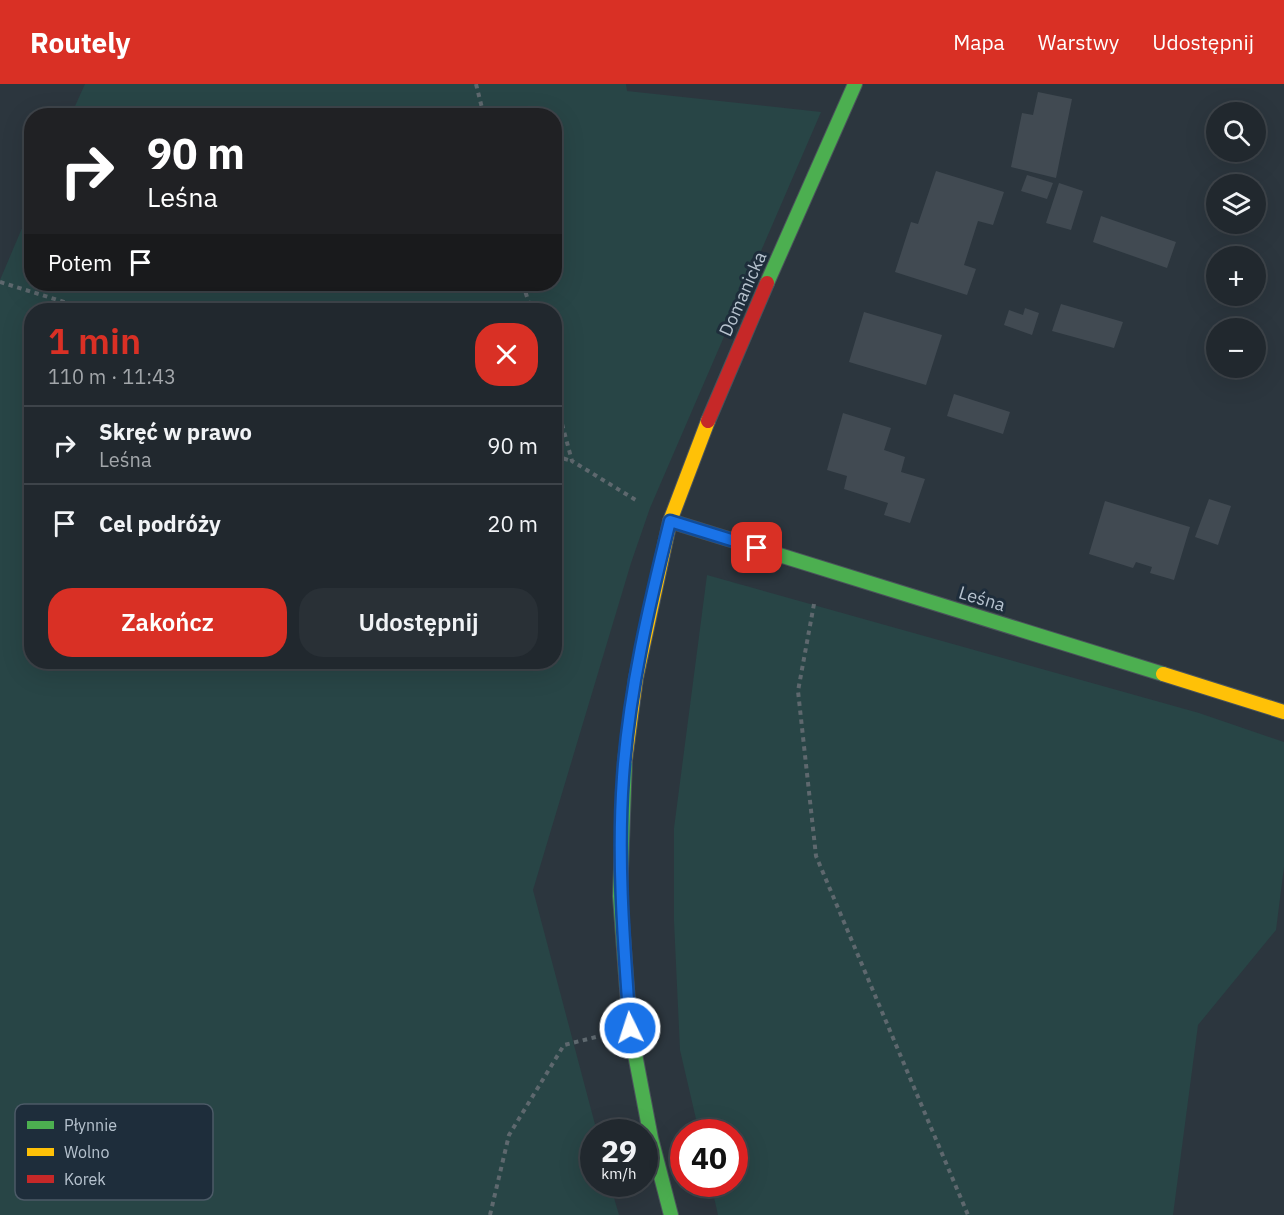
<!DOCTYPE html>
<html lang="pl">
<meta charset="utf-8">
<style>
:root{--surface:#21282e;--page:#293036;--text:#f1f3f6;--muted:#a2a6aa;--line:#3e444a;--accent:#d93025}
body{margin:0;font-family:"IBM Plex Sans",sans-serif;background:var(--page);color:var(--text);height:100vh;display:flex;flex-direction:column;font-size:22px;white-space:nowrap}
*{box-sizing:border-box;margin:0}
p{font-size:20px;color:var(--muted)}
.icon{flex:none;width:33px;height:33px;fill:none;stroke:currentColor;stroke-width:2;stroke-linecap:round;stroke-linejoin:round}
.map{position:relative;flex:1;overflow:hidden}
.side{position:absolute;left:24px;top:219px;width:538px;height:366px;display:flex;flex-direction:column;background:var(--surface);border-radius:24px;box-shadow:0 6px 24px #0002,0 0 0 2px var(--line)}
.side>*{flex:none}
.banner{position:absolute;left:24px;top:24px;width:538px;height:183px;border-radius:24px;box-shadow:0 6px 24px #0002,0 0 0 2px var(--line);background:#202124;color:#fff;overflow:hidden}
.buttons{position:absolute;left:1206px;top:18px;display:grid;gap:12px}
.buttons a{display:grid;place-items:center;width:60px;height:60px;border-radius:50%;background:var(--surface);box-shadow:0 6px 24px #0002,0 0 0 2px var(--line);font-size:30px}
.speed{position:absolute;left:580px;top:1035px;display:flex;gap:12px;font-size:30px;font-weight:700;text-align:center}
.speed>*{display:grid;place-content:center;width:78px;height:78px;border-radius:50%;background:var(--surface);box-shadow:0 6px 24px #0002,0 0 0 2px var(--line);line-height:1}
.speed small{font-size:15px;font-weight:400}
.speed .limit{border:9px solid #d22;background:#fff;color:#111}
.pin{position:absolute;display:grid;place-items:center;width:51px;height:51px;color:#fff;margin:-26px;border-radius:12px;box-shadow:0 3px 9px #0006}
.me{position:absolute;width:66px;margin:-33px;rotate:356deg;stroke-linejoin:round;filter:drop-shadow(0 0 4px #0008)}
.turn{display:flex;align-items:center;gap:21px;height:126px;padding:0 24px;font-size:27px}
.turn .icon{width:78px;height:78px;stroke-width:2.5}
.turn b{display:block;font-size:42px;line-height:51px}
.then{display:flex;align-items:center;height:57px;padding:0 24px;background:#0003;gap:12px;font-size:22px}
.round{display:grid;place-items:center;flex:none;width:63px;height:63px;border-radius:24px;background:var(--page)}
.headline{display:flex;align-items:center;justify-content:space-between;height:102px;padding:0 24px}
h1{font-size:36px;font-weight:600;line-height:45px;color:var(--accent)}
.action{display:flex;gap:12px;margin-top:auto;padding:12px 24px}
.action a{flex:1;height:69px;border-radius:24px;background:var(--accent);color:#fff;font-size:24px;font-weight:600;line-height:69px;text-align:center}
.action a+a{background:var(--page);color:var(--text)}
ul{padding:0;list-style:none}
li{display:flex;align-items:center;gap:18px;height:78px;padding:0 24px;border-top:2px solid var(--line)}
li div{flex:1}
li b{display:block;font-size:22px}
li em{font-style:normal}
header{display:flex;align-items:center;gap:36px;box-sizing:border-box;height:84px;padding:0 30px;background:var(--accent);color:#fff}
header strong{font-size:28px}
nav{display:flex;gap:33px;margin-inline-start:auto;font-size:21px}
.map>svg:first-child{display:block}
.green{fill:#284546;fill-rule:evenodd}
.building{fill:#414a52}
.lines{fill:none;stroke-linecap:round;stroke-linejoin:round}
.fast-casing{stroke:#4a535b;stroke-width:16}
.slow-casing{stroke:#4a535b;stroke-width:16}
.jam-casing{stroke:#4a535b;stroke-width:16}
.path{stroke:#5e686e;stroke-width:4;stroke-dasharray:4.5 4.5;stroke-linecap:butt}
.fast{stroke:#4caf50;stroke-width:14}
.slow{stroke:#ffc107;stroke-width:14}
.jam{stroke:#c62828;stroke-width:14}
.route-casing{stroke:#114b97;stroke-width:15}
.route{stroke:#1a73e8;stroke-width:10}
.labels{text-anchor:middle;stroke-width:6;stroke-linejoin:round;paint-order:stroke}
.street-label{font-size:18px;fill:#b7c3cf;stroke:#1e2d3b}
.key{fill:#1e2d3b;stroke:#4c5a67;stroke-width:1.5}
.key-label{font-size:16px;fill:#b7c3cf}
</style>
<header>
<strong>Routely</strong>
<nav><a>Mapa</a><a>Warstwy</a><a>Udostępnij</a></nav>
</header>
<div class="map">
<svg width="1284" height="1131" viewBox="0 0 1284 1131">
<rect width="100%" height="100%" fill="#2c363e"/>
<path class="green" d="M85,0H626L627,7L821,28L650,424L631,479L533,806L597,1048H594V1100H610L619,1131H0V196L31,123L32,200H555V32L71,31ZM32,226H555V578H32Z
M707,491L1199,629L1284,658V783L1276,846L1198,941L1173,1131H718L711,1100H735V1048H699L680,966L674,837V744Z"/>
<path class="building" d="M1038,8L1072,15L1056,94L1011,83L1022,29L1033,31Z
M936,87L1004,108L993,141L978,137L964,181L976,185L967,211L895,188L911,138L918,140Z
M1027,91L1053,99L1047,115L1021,107Z
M1059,99L1083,107L1071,146L1046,139Z
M1101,132L1176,158L1167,184L1093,158Z
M1061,220L1123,238L1114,264L1052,247Z
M1025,224L1039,229L1032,251L1004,241L1009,226L1023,231Z
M864,228L942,251L926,301L849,278Z
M954,310L1010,328L1003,350L947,332Z
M843,329L891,344L884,366L905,373L901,388L925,395L910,439L884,431L888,419L844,405L847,392L827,386Z
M1209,415L1231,422L1218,461L1195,453Z
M1105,417L1190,443L1174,496L1150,489L1152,483L1136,478L1133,484L1089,470Z"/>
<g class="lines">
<g class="fast-casing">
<path id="fast" d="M767,199L855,0
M670,437L1163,590
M625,676L620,812L630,944L651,1054L671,1131"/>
</g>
<g class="slow-casing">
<path id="slow" d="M1163,590L1284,628
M625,676L636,594L670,437L708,337"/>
</g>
<g class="jam-casing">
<path id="jam" d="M708,337L767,199"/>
</g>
<path class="path" d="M476,0L484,32
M0,198L90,226
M523,200L531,226
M555,314L572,377L639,418
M555,372L572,377
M814,520L798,607L816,772L968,1131
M490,1131L509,1051L564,961L596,953"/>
<use href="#fast" class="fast"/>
<use href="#slow" class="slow"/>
<use href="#jam" class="jam"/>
</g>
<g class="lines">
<g class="route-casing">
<path id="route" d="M630,944C624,861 617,777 623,693C629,607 649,521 670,437L757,464"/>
</g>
<use href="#route" class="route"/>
</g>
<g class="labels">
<g class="street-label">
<text transform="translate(743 210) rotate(-66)" y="6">Domanicka</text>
<text transform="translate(982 515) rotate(17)" y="6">Leśna</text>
</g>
</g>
<rect x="15" y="1020" width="198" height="96" rx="9" class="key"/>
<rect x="27" y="1037" width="27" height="8" fill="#4caf50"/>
<rect x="27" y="1064" width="27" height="8" fill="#ffc107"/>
<rect x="27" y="1091" width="27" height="8" fill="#c62828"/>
<g class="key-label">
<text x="64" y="1047">Płynnie</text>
<text x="64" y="1074">Wolno</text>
<text x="64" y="1101">Korek</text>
</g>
</svg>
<div class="buttons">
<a><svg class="icon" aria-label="search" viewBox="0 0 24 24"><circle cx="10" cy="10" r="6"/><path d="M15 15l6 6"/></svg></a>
<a><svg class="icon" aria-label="layers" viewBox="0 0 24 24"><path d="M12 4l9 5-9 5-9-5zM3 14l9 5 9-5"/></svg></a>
<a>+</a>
<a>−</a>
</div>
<div class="speed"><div>29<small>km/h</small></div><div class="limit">40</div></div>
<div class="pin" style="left:757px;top:464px;background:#d93025"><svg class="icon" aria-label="arrive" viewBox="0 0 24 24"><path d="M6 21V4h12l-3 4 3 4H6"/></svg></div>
<svg class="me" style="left:630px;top:944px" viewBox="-20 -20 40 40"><circle r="17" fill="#1a73e8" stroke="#fff" stroke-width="3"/><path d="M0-11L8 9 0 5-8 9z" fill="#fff"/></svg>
<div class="banner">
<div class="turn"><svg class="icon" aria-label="right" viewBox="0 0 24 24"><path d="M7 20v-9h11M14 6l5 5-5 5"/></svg><div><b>90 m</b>Leśna</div></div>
<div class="then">Potem<svg class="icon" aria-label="arrive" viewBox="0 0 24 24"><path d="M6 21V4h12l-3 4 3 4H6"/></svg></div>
</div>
<section class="side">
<div class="headline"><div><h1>1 min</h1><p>110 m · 11:43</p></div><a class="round" style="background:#d93025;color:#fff"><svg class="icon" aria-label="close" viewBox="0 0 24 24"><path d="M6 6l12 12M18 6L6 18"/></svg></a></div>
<ul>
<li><svg class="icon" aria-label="right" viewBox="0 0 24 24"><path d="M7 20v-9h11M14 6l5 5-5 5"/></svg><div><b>Skręć w prawo</b><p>Leśna</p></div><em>90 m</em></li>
<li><svg class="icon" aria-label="arrive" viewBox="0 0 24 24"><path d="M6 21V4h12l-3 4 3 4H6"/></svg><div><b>Cel podróży</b></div><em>20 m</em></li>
</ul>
<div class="action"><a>Zakończ</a><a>Udostępnij</a></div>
</section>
</div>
